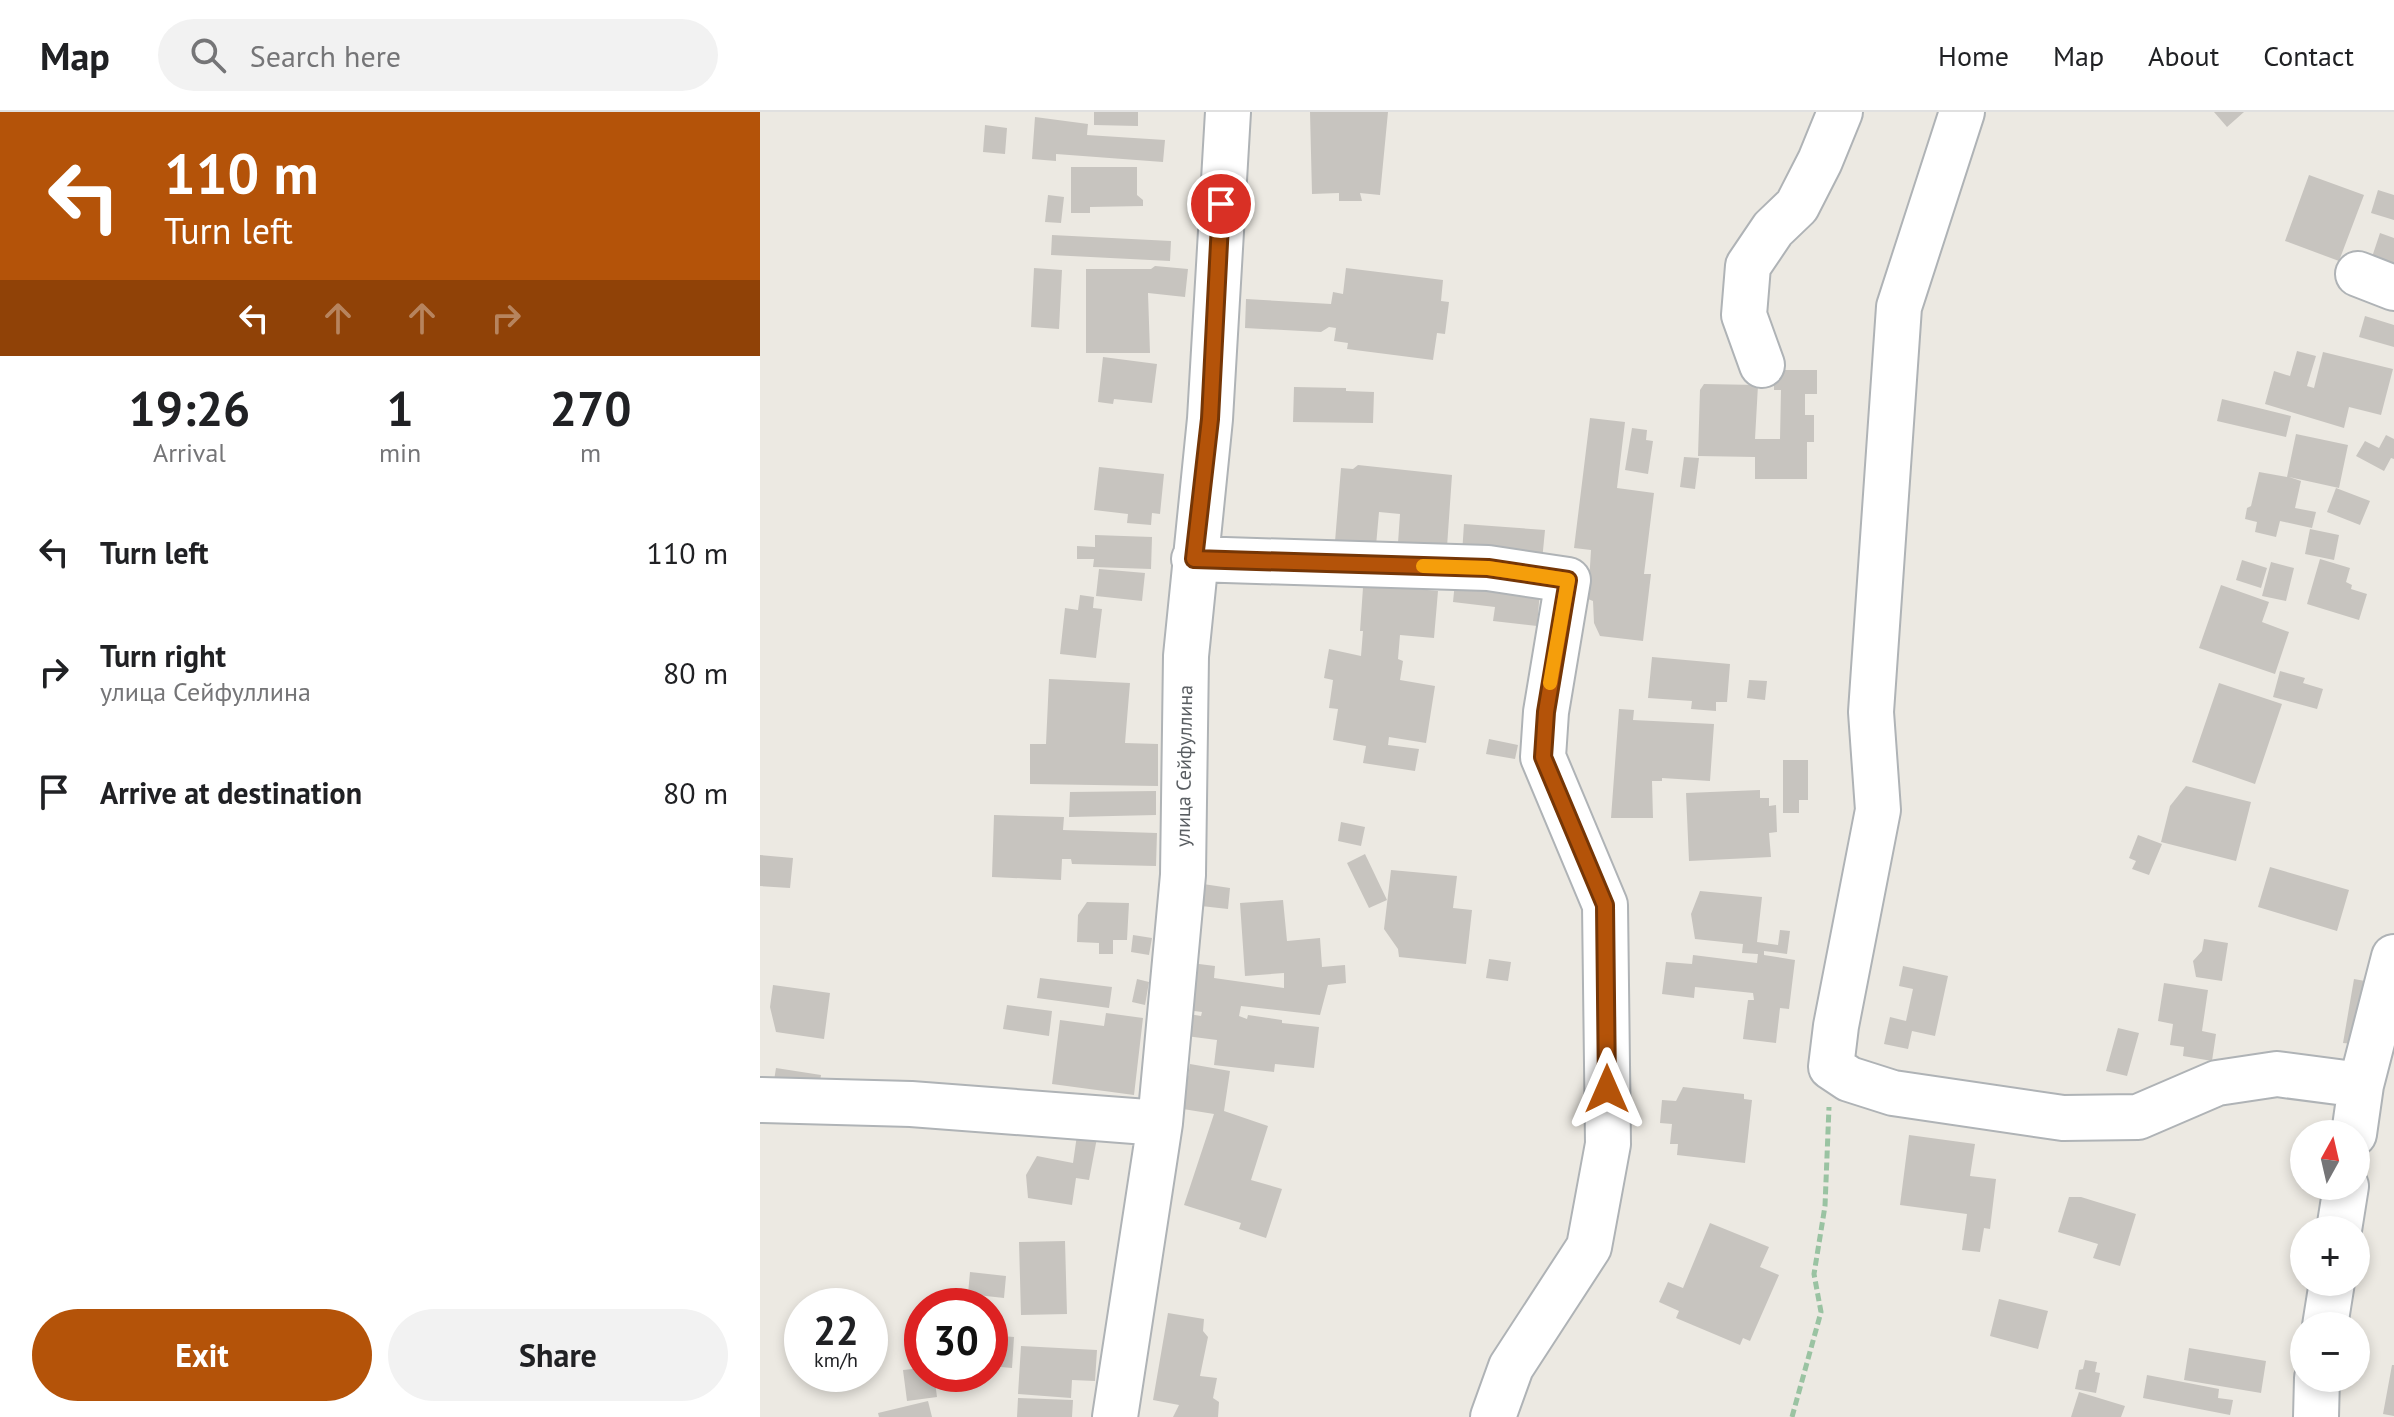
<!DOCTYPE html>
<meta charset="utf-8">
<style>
:root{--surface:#fff;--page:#f2f2f2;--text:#202124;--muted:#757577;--line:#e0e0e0;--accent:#b45309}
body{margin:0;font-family:"PT Sans",sans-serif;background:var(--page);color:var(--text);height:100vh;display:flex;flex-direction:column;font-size:30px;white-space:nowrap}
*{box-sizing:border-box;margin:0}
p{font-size:26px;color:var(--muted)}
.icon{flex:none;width:44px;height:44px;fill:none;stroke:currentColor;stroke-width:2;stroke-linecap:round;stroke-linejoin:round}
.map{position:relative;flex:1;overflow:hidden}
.side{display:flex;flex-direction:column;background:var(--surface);width:760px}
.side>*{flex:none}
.banner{background:#b45309;color:#fff;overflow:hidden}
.needle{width:52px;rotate:8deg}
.controls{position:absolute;left:1530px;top:1008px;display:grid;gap:16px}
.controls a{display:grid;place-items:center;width:80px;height:80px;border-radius:50%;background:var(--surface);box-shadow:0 4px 12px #0003;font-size:40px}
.speed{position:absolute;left:24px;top:1176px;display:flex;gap:16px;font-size:40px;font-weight:700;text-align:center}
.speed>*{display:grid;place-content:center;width:104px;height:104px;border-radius:50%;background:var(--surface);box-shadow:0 4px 12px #0003;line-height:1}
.speed small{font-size:20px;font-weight:400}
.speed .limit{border:12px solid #d22;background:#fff;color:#111}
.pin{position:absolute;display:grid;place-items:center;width:68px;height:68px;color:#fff;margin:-34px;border:4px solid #fff;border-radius:50%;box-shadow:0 2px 8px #0007}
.me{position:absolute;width:88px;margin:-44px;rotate:0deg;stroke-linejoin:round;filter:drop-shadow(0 0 6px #0008)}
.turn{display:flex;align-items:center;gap:28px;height:168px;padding:0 32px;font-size:36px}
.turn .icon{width:104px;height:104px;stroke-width:2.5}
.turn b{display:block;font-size:56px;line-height:68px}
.lanes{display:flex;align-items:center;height:76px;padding:0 32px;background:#0003;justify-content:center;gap:40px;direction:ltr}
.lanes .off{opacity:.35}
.eta{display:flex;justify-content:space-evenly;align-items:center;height:136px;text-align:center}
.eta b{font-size:48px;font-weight:700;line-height:56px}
.primary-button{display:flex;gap:16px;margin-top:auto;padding:16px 32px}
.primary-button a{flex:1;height:92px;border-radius:48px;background:var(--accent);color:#fff;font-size:32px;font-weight:700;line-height:92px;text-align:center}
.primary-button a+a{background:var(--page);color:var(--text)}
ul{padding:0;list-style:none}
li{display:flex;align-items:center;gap:24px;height:120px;padding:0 32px}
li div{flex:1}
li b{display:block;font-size:30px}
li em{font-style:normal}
header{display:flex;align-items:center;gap:48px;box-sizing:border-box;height:112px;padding:0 40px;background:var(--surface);border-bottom:2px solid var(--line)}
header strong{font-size:38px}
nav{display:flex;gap:44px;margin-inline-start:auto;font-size:28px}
.search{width:560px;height:72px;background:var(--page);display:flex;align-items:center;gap:20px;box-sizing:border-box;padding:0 28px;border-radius:44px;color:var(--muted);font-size:30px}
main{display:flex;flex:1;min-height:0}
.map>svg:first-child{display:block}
.building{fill:#c7c4bf}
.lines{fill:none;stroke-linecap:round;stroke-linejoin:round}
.minor-casing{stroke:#afb3b6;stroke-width:48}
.path{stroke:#9ac3a2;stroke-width:5;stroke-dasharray:8 4;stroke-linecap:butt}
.minor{stroke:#fff;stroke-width:44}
.route-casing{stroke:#753606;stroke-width:20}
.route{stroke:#b45309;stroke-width:14}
.slow{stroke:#f59e0b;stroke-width:14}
.labels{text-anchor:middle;stroke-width:8;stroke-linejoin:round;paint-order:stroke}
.street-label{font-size:20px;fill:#5a5e62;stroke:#fff}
</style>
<header>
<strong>Map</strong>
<div class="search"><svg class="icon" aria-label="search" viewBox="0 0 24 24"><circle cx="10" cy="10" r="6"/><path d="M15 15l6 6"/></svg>Search here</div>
<nav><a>Home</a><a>Map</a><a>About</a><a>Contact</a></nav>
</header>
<main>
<section class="side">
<div class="banner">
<div class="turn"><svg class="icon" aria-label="left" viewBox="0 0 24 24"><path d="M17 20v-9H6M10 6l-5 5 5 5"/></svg><div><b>110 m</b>Turn left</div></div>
<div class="lanes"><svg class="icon" aria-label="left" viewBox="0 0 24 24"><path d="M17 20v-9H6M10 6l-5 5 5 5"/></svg><svg class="icon off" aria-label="ahead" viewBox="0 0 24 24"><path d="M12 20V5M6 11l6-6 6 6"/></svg><svg class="icon off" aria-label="ahead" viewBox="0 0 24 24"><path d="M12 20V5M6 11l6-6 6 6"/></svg><svg class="icon off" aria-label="right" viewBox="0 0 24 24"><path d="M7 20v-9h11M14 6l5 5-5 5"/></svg></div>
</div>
<div class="eta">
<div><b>19:26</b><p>Arrival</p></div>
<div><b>1</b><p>min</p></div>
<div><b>270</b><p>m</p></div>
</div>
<ul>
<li><svg class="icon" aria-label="left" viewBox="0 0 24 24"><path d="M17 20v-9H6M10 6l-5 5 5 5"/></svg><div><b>Turn left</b></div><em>110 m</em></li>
<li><svg class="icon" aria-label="right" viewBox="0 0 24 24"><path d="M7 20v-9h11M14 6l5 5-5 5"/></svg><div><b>Turn right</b><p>улица Сейфуллина</p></div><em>80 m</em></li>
<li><svg class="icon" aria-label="arrive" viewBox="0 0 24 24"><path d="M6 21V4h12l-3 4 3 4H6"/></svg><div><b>Arrive at destination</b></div><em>80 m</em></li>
</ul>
<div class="primary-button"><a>Exit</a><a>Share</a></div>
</section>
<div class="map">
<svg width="1634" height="1305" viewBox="0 0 1634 1305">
<rect width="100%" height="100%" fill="#ece9e2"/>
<path class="building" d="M334,0H378V14L334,13Z
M550,0H628L620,83L600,81L602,89H579V81L552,82Z
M1454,0H1484L1467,15Z
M275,5L328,12L327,23L405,28L403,50L296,42V49L272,47Z
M225,13L247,16L245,42L223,40Z
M311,55H377V83L383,88V94L330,95V101H311Z
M1549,63L1604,83L1579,149L1525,129Z
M1618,78L1634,83V108L1611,101Z
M288,83L304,85L301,111L285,110Z
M1620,121L1634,126V159L1610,151Z
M292,123L411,129L410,149L291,143Z
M395,154L428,157L425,185L388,181L390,241H326V157H391Z
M274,156L302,158L299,217L271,215Z
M586,156L683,168L681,189L689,190L685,222L677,221L673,248L587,237L588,231L574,229L576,216L569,215L561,220L485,216L486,187L571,192L573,180L583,182Z
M1605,204L1634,213V235L1599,225Z
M1537,239L1556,244L1547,274L1554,276L1563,240L1633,257L1621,303L1589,295L1584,316L1505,292L1514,259L1530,264Z
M343,245L397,252L392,291L354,287L353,292L338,290Z
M1014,258H1057V282H1045V303H1054V330H1047V367H995V345L938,344L940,278L944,272L998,273L995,327H1020L1021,278H1014Z
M534,275L586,276V279L614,280L613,311L533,310Z
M1462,287L1531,304L1526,325L1457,309Z
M830,306L865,310L857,376L894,381L884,462H891L883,529L840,524L834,511L833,489L828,487L831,438L814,436Z
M872,316L887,318L886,328L893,329L888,362L865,358Z
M1536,322L1588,333L1579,376L1529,365L1541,369L1535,396L1556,400L1552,416L1520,409L1516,425L1495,420L1497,410L1485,407L1487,396L1491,394L1499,360L1527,365Z
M1626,323L1634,327V347L1631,346L1624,359L1596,344L1605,329L1619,336Z
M924,345L939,346L935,377L920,375Z
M598,353L692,363L687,435L638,431L640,402L619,400L615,445L574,442L581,356L593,357Z
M339,355L404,362L400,402L392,401L391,413L367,411L368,402L334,398Z
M1576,376L1610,389L1600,413L1567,400Z
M704,412L785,418L782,449L702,442Z
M1550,417L1579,423L1574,448L1545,442Z
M335,423L392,425L391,457L333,455L334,447H317V434L335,435Z
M1560,447L1590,456L1586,470L1592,473L1591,477L1607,482L1599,508L1547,492Z
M1482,448L1507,456L1501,476L1476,468Z
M1511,450L1534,456L1526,489L1502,484Z
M339,457L385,461L382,489L336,484Z
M604,461L624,474L678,479L674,526L640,523L638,547L643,549L640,568L675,574L666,631L629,625L628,633L659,637L655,659L603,651L606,634L573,628L578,597L569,596L573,568L564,566L569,537L601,544L603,519H600Z
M695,470L780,479L777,514L733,509L735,495L693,490Z
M1461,473L1509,490L1502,510L1529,520L1515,562L1439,536Z
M320,483L334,485L333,496L342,497L336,546L300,542L305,496L318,498Z
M892,545L970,552L967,590H956V599L931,597L932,589L888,586Z
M1520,559L1545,566L1543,571L1563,577L1557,597L1513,585Z
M289,567L370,571L365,631L398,632V674L270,672V632H286Z
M989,568L1007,569L1005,588L987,586Z
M1459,571L1522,592L1495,672L1432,650Z
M859,597L874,598L873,608L954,612L950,669L902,666V669H892L893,706H851Z
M729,627L758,633L755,647L726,642Z
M1023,648H1048V688H1039V701H1023Z
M1426,674L1491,690L1476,749L1401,730L1410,694Z
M1000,678V686H1009V694L1016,693L1017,720L1009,721L1011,745L929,749L926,681Z
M396,679V703L309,705L310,680Z
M234,703L304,705L303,718L397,721L396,754L312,752L311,747H302L301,768L232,765Z
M581,710L605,715L601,734L578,729Z
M1378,723L1402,732L1389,763L1372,757L1376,749L1369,746Z
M605,742L627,788L609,796L587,751Z
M0,743L33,746L30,776L0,774Z
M1510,755L1589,778L1577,819L1498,795Z
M631,758L697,764L693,796L712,798L706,852L639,845L638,837L624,817Z
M443,772L470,776L468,797L441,794Z
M940,779L1002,785L997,830L1018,833L1020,818L1030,819L1027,842L1004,839V843L1035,848L1029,897L1020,896L1016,931L983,927L988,888H994L993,881L935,875L934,886L902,882L906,850L932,852L933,843L997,851L998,842L982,841L983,832L935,827L931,802Z
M523,788L527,829L560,826L562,855L585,853L586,871L568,873L560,903L481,894L479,904L487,907L488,903L522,908V911L559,915L554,956L515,952L514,960L454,953L457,928L426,924L429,902L441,904L442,900L426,898L431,851L455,854L454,866L524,876V861L485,864L480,791Z
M327,790L369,791L367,828H353V842H339V831L317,830L318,803Z
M373,823L392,826L389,843L371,840Z
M1444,827L1468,831L1462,869L1436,865L1433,849L1442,839Z
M729,847L751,850L748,869L726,866Z
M1143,854L1188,864L1175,924L1152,919L1148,937L1124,932L1130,905L1146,909L1153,877L1139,874Z
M280,866L352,875L349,896L277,886Z
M377,867L389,870L385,893L372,890Z
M1594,867L1605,869L1594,932L1583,931Z
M1404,871L1448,878L1442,919L1456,922L1452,949L1423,944L1424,935L1410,933L1413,912L1398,909Z
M13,873L70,881L64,927L16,920L10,895Z
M247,893L292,899L289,924L243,917Z
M346,901L383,906L374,983L292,972L300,908L344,914Z
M1358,916L1379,921L1367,964L1346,959Z
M430,952L470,959L464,999L508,1014L491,1068L522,1077L506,1126L479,1117L481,1111L424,1093L454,1002L423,997Z
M16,956L61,963L58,982L13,975Z
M923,975L984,982V987L992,988L985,1051L917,1043L918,1032H910L912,1012L900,1011L902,988L916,989Z
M317,1023L337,1026L329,1068L316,1066L312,1093L268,1086L266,1063L277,1044L313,1051Z
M1149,1023L1215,1032L1210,1064L1236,1067L1230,1117L1224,1116L1220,1140L1202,1138L1207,1102L1140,1093Z
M1309,1085H1321L1376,1102L1360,1154L1333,1146L1338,1132L1298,1120Z
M950,1111L1009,1135L1000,1155L1019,1163L990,1229L983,1226L980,1233L916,1206L919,1199L899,1190L908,1170L923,1176Z
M305,1129L307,1202L261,1203L259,1130Z
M210,1160L246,1164L244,1186L208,1182Z
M1239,1187L1288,1199L1278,1237L1230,1224Z
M408,1201L444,1207L443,1219L448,1225L440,1264L457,1266L453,1286L459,1290L458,1305H413L419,1293L393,1288Z
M230,1223L254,1225L252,1256L230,1254Z
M261,1234L337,1238L335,1269L312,1268L311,1286L258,1282Z
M1429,1236L1506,1249L1501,1281L1424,1268Z
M1325,1248L1337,1250L1335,1260L1340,1261L1336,1281L1315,1277L1319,1258L1323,1257Z
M1632,1253H1634V1304L1623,1302Z
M162,1256V1262H174L177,1285L147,1289L143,1258Z
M1387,1263L1459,1277L1458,1286L1473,1288L1470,1303L1383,1286Z
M1319,1280L1365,1294L1361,1305H1311Z
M258,1286L313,1288L312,1305H257Z
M168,1289L172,1305H119L118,1301Z"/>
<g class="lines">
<g class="minor-casing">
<path id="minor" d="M1202,0L1139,195L1111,600L1118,698L1076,914L1071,955L1089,967L1133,981L1303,1006L1378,1005L1457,971L1517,962L1601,973
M1598,162L1634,176
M1002,253L984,203L988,154L1013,117L1037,94L1060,49L1080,0
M434,447L728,456L808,468L786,600L783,645L845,793L848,1032L829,1135L751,1255L733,1305
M0,988L151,992L400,1011
M1594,1022L1601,973L1634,845
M1579,1118L1586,1074
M1565,1214L1572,1170
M355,1305L400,1011L423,763L426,544L450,307L468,0
M1556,1305L1557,1266"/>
</g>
<path class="path" d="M1032,1305L1061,1200L1054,1162L1065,1094L1069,995"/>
<use href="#minor" class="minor"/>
</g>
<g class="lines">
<g class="route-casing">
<path id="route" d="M461,92L450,307L434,447L728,456L808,468L786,600L783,645L845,793L847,977"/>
</g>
<use href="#route" class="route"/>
<path class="slow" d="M663,454L728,456L808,468L790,571"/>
</g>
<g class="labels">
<g class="street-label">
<text transform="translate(424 654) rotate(-89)" y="7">улица Сейфуллина</text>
</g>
</g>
</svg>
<div class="controls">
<a><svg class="needle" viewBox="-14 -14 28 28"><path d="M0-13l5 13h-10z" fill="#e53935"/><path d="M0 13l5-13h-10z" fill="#757577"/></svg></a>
<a>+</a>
<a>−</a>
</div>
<div class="speed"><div>22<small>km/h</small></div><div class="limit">30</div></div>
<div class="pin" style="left:461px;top:92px;background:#d93025"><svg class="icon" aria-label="arrive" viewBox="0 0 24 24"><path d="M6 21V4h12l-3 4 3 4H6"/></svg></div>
<svg class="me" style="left:847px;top:977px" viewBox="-20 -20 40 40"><path d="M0-17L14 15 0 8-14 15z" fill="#b45309" stroke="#fff" stroke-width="4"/></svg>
</div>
</main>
